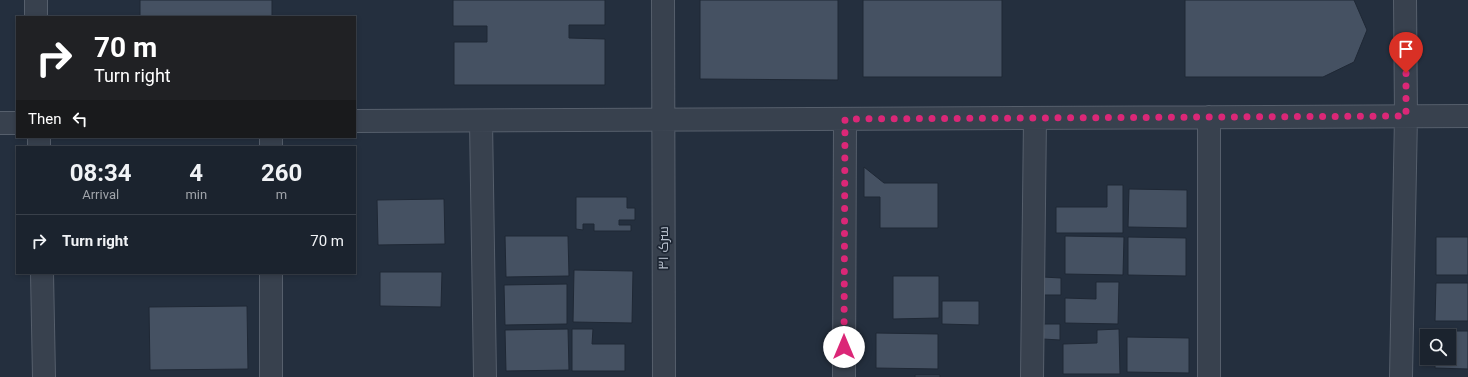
<!DOCTYPE html>
<meta charset="utf-8">
<style>
:root{--surface:#1b232e;--page:#282f3a;--text:#f1f3f6;--muted:#a0a4aa;--line:#39404a}
body{margin:0;font-family:Roboto,Cairo,sans-serif;background:var(--page);color:var(--text);height:100vh;display:flex;flex-direction:column;font-size:15px;white-space:nowrap}
*{box-sizing:border-box;margin:0}
p{font-size:13px;color:var(--muted)}
.icon{flex:none;width:22px;height:22px;fill:none;stroke:currentColor;stroke-width:2;stroke-linecap:round;stroke-linejoin:round}
.map{position:relative;flex:1;overflow:hidden}
.drawer{position:absolute;left:16px;top:146px;width:340px;height:128px;display:flex;flex-direction:column;background:var(--surface);border-radius:0px;box-shadow:0 2px 6px #0003,0 0 0 1px var(--line)}
.drawer>*{flex:none}
.top-card{position:absolute;left:16px;top:16px;width:340px;height:122px;border-radius:0px;box-shadow:0 2px 6px #0003,0 0 0 1px var(--line);background:#202124;color:#fff;overflow:hidden}
.controls{position:absolute;left:1420px;top:329px;display:grid;gap:8px}
.controls a{display:grid;place-items:center;width:36px;height:36px;border-radius:0px;background:var(--surface);box-shadow:0 2px 6px #0003,0 0 0 1px var(--line);font-size:20px}
.pin{position:absolute;display:grid;place-items:center;width:34px;height:34px;color:#fff;margin:-41px -17px;border-radius:50% 50% 50% 0;rotate:-45deg;box-shadow:0 0 4px #0007}
.pin .icon{rotate:45deg}
.me{position:absolute;width:44px;margin:-22px;rotate:0deg;stroke-linejoin:round;filter:drop-shadow(0 0 3px #0008)}
.turn{display:flex;align-items:center;gap:14px;height:84px;padding:0 12px;font-size:18px}
.turn .icon{width:52px;height:52px;stroke-width:2.5}
.turn b{display:block;font-size:28px;line-height:34px}
.then{display:flex;align-items:center;height:38px;padding:0 12px;background:#0003;gap:8px;font-size:15px}
.eta{display:flex;justify-content:space-evenly;align-items:center;height:68px;text-align:center}
.eta b{font-size:24px;font-weight:700;line-height:28px}
ul{padding:0;list-style:none}
li{display:flex;align-items:center;gap:12px;height:52px;padding:0 12px;border-top:1px solid var(--line)}
li div{flex:1}
li b{display:block;font-size:15px}
li em{font-style:normal}
.map>svg:first-child{display:block}
.building{fill:#455162;stroke:#1f2835}
.lines{fill:none;stroke-linecap:round;stroke-linejoin:round}
.minor-casing{stroke:#565f6c;stroke-width:24}
.minor{stroke:#38414e;stroke-width:22}
.route{stroke:#db2777;stroke-width:7;stroke-dasharray:0 12.6}
.labels{text-anchor:middle;stroke-width:3.5;stroke-linejoin:round;paint-order:stroke}
.street-label{font-size:14px;fill:#b4bcc9;stroke:#1d2633}
</style>
<div class="map">
<svg width="1468" height="377" viewBox="0 0 1468 377">
<rect width="100%" height="100%" fill="#242f3e"/>
<path class="building" d="M140,0H272V17H140Z
M453,0H605V25H569V38L605,39V85H454V42H487V26H453Z
M700,0H838V80L700,79Z
M863,0H1002V77H863Z
M1185,0H1354L1367,30L1354,62L1323,77H1185Z
M864,167L884,183H938V228H880V197H864Z
M1107,185H1123V233H1056V207H1107Z
M1129,189L1187,190V228L1128,227Z
M576,197H627V208H635V220H619V225H631V231H594V224H583V230L576,229Z
M444,199L445,244L378,245L377,200Z
M505,236H568L569,276L506,277Z
M1065,236L1124,237L1123,275L1065,274Z
M1128,237L1186,238V276L1128,275Z
M1436,237H1468V275H1436Z
M574,270L633,271L632,323L573,322Z
M380,272H442L441,307L380,306Z
M893,276H939V318L893,319Z
M1043,277L1061,278V295H1043Z
M1096,282H1119L1118,324L1065,323V298L1096,299Z
M1436,283H1468V321H1435Z
M567,284V324L505,325L504,285Z
M942,301H979V325L942,324Z
M247,306L248,369L150,370L149,307Z
M1044,324H1060V340L1043,339Z
M568,329L569,370L506,371L505,330Z
M572,329H593L592,344H625V371H572Z
M1119,329L1120,374H1063V344L1097,343V330Z
M1435,331H1468V369L1435,368V358H1449V336H1435Z
M876,333L938,334V369L876,368Z
M1127,337L1189,338V373L1127,372Z
M915,375H940V377H915Z"/>
<g class="lines">
<g class="minor-casing">
<path id="minor" d="M36,0V17
M663,0L664,377
M355,121L1468,116
M481,121L485,377
M0,123H17
M39,137V147
M271,137V147
M42,273L44,377
M271,273V377
M844,377L845,119
M1032,377L1035,118
M1209,377V117
M1401,377L1406,116L1405,0"/>
</g>
<use href="#minor" class="minor"/>
</g>
<g class="lines">
<path class="route" d="M844,347L845,119L1406,116V73"/>
</g>
<g class="labels">
<g class="street-label">
<text transform="translate(663 248) rotate(-90)" y="5">سرک ۳۱</text>
</g>
</g>
</svg>
<div class="controls">
<a><svg class="icon" aria-label="search" viewBox="0 0 24 24"><circle cx="10" cy="10" r="6"/><path d="M15 15l6 6"/></svg></a>
</div>
<div class="pin" style="left:1406px;top:73px;background:#d93025"><svg class="icon" aria-label="arrive" viewBox="0 0 24 24"><path d="M6 21V4h12l-3 4 3 4H6"/></svg></div>
<svg class="me" style="left:844px;top:347px" viewBox="-20 -20 40 40"><circle r="19" fill="#fff"/><path d="M0-13L10 11 0 6-10 11z" fill="#db2777"/></svg>
<div class="top-card">
<div class="turn"><svg class="icon" aria-label="right" viewBox="0 0 24 24"><path d="M7 20v-9h11M14 6l5 5-5 5"/></svg><div><b>70 m</b>Turn right</div></div>
<div class="then">Then<svg class="icon" aria-label="left" viewBox="0 0 24 24"><path d="M17 20v-9H6M10 6l-5 5 5 5"/></svg></div>
</div>
<section class="drawer">
<div class="eta">
<div><b>08:34</b><p>Arrival</p></div>
<div><b>4</b><p>min</p></div>
<div><b>260</b><p>m</p></div>
</div>
<ul>
<li><svg class="icon" aria-label="right" viewBox="0 0 24 24"><path d="M7 20v-9h11M14 6l5 5-5 5"/></svg><div><b>Turn right</b></div><em>70 m</em></li>
</ul>
</section>
</div>
